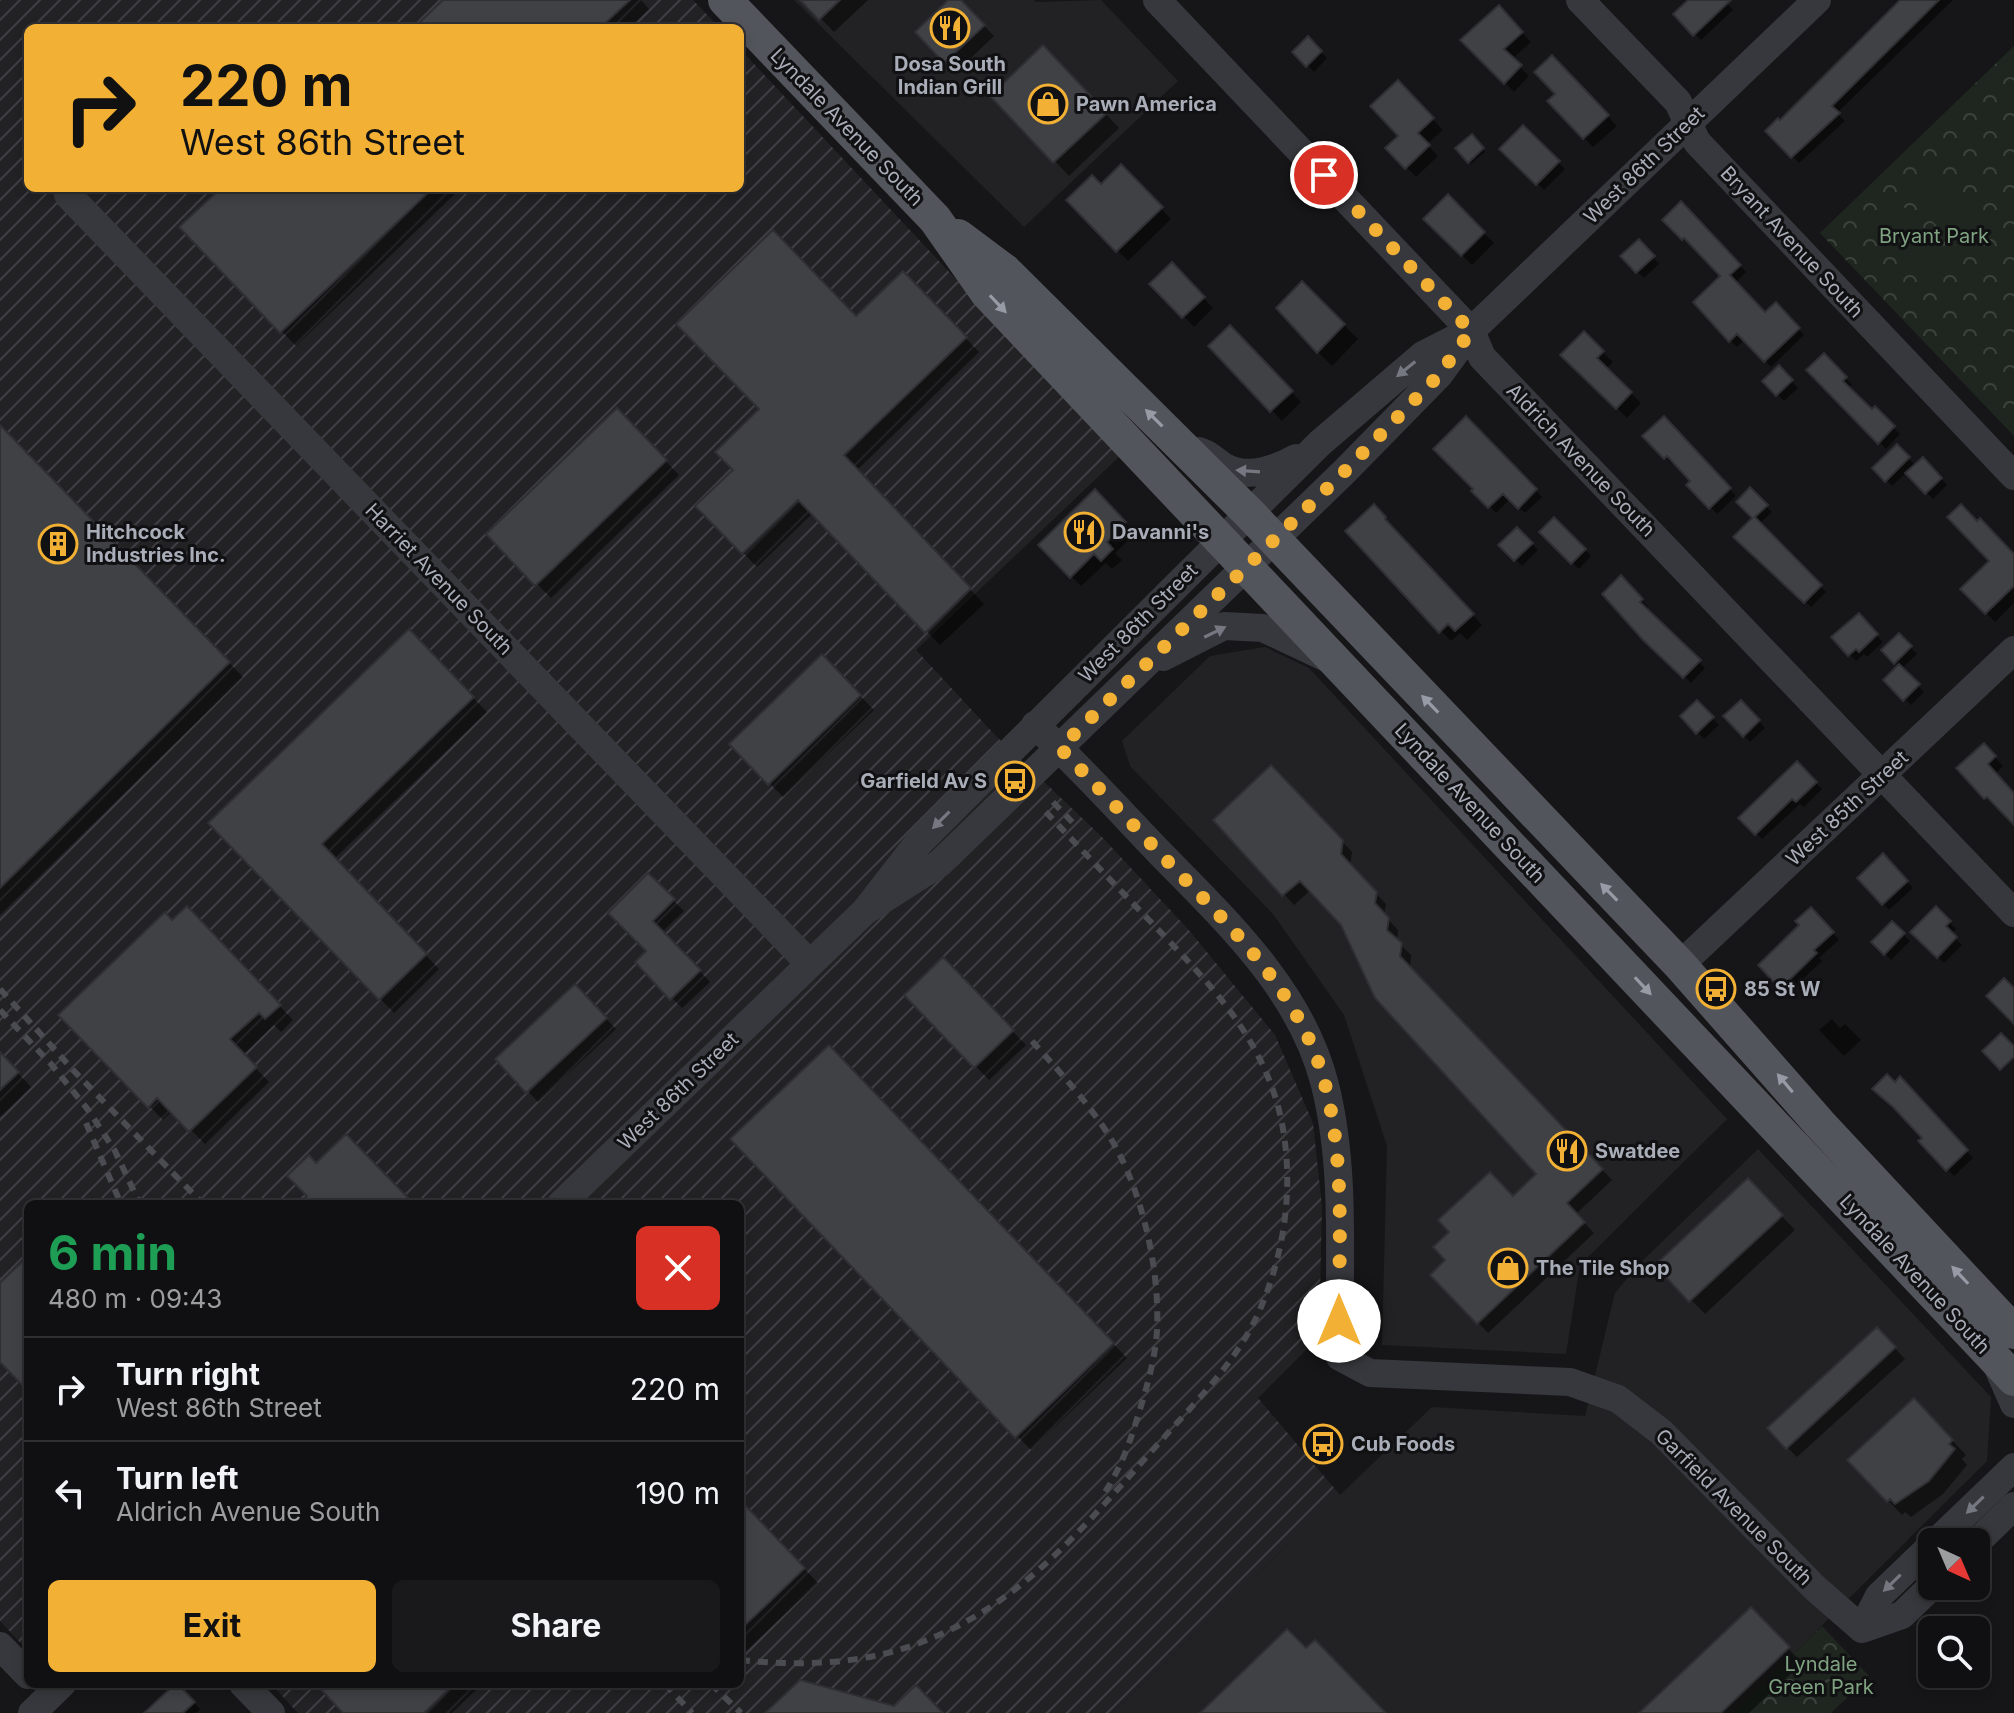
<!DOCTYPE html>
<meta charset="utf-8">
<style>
:root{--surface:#101012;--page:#19191b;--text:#f1f3f6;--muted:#9c9d9f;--line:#303032;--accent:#f2b134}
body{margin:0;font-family:Inter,sans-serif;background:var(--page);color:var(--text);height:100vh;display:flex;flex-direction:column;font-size:30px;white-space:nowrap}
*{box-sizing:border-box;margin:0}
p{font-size:26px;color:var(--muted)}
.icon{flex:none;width:44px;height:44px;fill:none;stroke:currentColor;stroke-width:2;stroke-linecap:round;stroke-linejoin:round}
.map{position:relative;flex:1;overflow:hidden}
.drawer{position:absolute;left:24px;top:1200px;width:720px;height:488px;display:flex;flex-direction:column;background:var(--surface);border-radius:12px;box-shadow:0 4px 12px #0003,0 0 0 2px var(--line)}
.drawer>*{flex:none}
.guide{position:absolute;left:24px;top:24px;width:720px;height:168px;border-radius:12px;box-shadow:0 4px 12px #0003,0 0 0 2px var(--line);background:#f2b134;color:#111;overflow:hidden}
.needle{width:52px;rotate:136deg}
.buttons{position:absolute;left:1918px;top:1528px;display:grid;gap:16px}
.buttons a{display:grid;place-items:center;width:72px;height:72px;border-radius:12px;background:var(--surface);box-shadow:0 4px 12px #0003,0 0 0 2px var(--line);font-size:40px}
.pin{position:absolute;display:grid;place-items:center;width:68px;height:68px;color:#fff;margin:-34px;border:4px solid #fff;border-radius:50%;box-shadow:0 2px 8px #0007}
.me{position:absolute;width:88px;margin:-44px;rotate:0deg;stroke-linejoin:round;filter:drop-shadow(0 0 6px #0008)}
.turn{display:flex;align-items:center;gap:28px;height:168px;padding:0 24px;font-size:36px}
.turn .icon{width:104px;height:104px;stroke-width:2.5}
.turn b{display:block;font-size:56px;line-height:68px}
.round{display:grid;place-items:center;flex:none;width:84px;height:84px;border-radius:12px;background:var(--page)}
.head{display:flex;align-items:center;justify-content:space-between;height:136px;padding:0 24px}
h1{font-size:48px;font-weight:700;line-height:60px;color:#1e9e55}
.primary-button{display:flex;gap:16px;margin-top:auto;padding:16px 24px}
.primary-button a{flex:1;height:92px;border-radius:12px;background:var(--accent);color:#111;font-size:32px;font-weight:700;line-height:92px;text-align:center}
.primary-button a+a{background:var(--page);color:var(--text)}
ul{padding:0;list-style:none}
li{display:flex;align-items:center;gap:24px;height:104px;padding:0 24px;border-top:2px solid var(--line)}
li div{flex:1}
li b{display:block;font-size:30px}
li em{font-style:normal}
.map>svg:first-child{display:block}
.built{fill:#222225}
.industrial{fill:url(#industrial-furrows)}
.park{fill:url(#park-crowns)}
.garden{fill:#1e261f}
.shadow{fill:#0007}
.building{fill:#404145;stroke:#303034;stroke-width:2}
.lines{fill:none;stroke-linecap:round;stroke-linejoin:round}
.minor{stroke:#37383d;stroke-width:28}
.major{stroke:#53555c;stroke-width:34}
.rail{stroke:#4a4c52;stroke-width:6;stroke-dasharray:10 8;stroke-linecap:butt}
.oneway{fill:#979ba6}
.oneway2{fill:#757881}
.route{stroke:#f2b134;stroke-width:14;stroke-dasharray:0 25.2}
.labels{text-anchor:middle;stroke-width:6;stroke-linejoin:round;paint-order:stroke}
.poi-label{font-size:20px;font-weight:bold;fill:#a8adb8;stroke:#111113;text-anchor:start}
.street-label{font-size:20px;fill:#a8adb8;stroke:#111113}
.park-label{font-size:20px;fill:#7fa381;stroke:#111113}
</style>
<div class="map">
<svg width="2014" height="1713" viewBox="0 0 2014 1713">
<defs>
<pattern id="industrial-furrows" width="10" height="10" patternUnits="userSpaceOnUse" patternTransform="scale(2)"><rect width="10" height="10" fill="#222225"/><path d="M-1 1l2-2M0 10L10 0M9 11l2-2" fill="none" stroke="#3f3f43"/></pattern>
<pattern id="park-crowns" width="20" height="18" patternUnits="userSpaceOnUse" patternTransform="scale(2)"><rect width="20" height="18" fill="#1e261f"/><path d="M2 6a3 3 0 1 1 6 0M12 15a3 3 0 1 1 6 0" fill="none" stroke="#3c433d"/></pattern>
</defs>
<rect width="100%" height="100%" fill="#161618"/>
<path class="built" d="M794,0H1034L1036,2L1101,0L1178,81L1024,227Z
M1265,647L1309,668L1727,1119L1580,1265L1566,1354L1382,1345L1387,1146L1344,1015L1273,914L1130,766L1122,741L1210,656Z
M1758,1149L1991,1397L1987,1461L1734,1713H1112L1432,1407L1585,1416L1615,1293L1638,1265Z"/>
<path class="industrial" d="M0,0H693L720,28H28V188H740V49L1121,455L916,650L996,736L1102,837L1188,929L1275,1035L1313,1123L1322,1207L1319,1337L1258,1398L1340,1495L1112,1713H298L271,1684H740V1204H28V1651L0,1621Z"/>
<path class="park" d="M2014,46V436L1820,233Z
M1822,1626L1869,1676L1831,1713H1733Z"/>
<path class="garden" d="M1933,174L1983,225L1959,249L1909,197Z
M1901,204L1950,256L1926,279L1877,227Z"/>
<path class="shadow" d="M446,0H641L649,9L629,28H417Z
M803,0H868L834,32Z
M951,0H959L994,36L956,72L917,32Z
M1691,0H1724L1733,10L1701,40L1675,14Z
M1903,0H1953L1837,113L1845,121L1799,163L1768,131Z
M1508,17L1531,42L1512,59L1529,76L1514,92L1463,40Z
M1308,39L1327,58L1314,72L1295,52Z
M1552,58L1617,126L1593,147L1550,101L1558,94Z
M1057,62L1119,128L1069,176L993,96Z
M1398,83L1443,130L1427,144L1438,156L1416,177L1388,148L1401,136Z
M1523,128L1565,169L1544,190L1502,149Z
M1472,137L1485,152L1471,164L1458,149Z
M1121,167L1171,219L1128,261L1069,200L1101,186Z
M224,188H461L296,346L182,227Z
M1448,197L1494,243L1472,265L1426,219Z
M1681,204L1746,272L1735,283L1765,315L1776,305L1804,335L1771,367L1745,339L1737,347L1730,340L1723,277L1665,220Z
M1638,241L1659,264L1644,278L1622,256Z
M1172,265L1213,308L1194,327L1152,284Z
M903,274L979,352L857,470L984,604L940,645L813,513L757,567L698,506L736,470L856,319Z
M1302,284L1358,339L1332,366L1318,352Z
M1230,328L1301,402L1282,421L1211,346Z
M1584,334L1613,362L1606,369L1641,403L1627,418L1563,355Z
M1824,355L1852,385L1848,388L1900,434L1886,449L1809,370Z
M1779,368L1798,388L1784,401L1765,381Z
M617,411L679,475L551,598L488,534Z
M1466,419L1542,497L1525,513L1510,499L1496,513L1474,491Z
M1664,419L1736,496L1717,514L1689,485L1693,481L1675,461L1672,464L1645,436Z
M0,428L243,677L0,915Z
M1897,447L1916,466L1923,460L1947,485L1933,499L1907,472L1892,486L1875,468Z
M1750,490L1772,512L1759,524L1826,592L1811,607L1736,537L1755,518Z
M1095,492L1135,534L1115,553L1122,560L1112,569L1106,563L1081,586L1040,545Z
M1374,507L1482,625L1467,640L1460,633L1451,641L1441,631Z
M1554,520L1591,556L1579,569L1541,532Z
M1517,530L1538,550L1522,566L1501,545Z
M2014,556V603L1995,622L1963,589Z
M1621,578L1648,607L1645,609L1705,668L1691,683L1644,638Z
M1859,616L1883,642L1867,657L1864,654L1856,661L1834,638Z
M409,632L487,712L334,859L439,969L394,1013L211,823Z
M1899,636L1917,654L1901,669L1924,692L1911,705L1885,680L1899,666L1884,650Z
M822,657L874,710L783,797L731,744Z
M1697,702L1719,725L1704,739L1682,716Z
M1741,702L1765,728L1750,742L1726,716Z
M1984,745L2003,766L1995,774L2014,795V822L1997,804L1994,806L1959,769Z
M1797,764L1822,789L1804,807L1800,804L1762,839L1741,818Z
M1271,767L1352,852L1350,866L1386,904L1384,915L1398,930L1397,941L1411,955L1410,968L1612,1180L1576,1214L1594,1233L1488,1333L1433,1275L1539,1174L1343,924L1311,890L1294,905L1284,894Z
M1883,856L1913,888L1889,910L1860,878Z
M648,876L684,911L662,932L710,982L682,1008L637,962L649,951Z
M187,909L293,1020L281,1032L274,1025L243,1055L269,1082L205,1144L172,1111L163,1120L61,1015Z
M1936,909L1956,929L1951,934L1962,945L1944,963L1913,932Z
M1811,910L1839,940L1819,958L1822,961L1788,993L1760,965L1802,926Z
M1892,923L1910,941L1891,960L1874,942Z
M943,960L1026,1045L989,1080L907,995Z
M575,987L616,1029L538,1102L498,1059Z
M1832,1019L1840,1028L1845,1024L1861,1040L1844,1056L1819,1030Z
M0,1054L31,1087L0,1117Z
M842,1061L1127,1358L1031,1450L732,1139Z
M1900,1079L1973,1158L1954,1176L1921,1141L1925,1138L1895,1085Z
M1748,1180L1795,1230L1705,1314L1657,1265Z
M92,1197L99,1204H85Z
M1887,1340L1905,1359L1797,1457L1787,1447Z
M1928,1414L1966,1455L1962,1459L1967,1465L1943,1494L1911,1517L1905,1512L1902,1515L1850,1460Z
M740,1502L818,1583L745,1652L740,1650Z
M1751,1609L1802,1663L1749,1713H1642Z
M318,1684H482L452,1713H346Z
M177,1685L200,1709L196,1713H148Z"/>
<path class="building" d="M443,0H630L600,28H414Z
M800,0H840L819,20Z
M948,0H961L985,25L944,63L915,32Z
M1688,0H1731L1693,36L1673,14Z
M1900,0H1939L1832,106L1840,113L1791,158L1765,131L1778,118L1780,120Z
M1499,5L1523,32L1504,49L1522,65L1504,84L1460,40Z
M1308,36L1322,51L1306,67L1292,52Z
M1043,45L1107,113L1053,163L990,96Z
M1552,55L1609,115L1583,139L1547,101L1555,94L1534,72Z
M1398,80L1434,118L1418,133L1430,145L1405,169L1385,148L1398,136L1370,106Z
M1523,125L1560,161L1536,185L1499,149Z
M1472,134L1484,148L1468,163L1455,148Z
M1121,164L1163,207L1116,252L1066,200L1092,175L1101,184Z
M221,188H433L280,333L179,227Z
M1448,194L1485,232L1461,256L1423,219Z
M1681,201L1741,265L1730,275L1765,312L1776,302L1800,328L1764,362L1737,334L1729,342L1693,302L1720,276L1684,238L1682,240L1662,220Z
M773,230L856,316L903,271L967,337L844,455L971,588L925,633L798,500L742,554L695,506L733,470L715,452L759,409L676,324Z
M1639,239L1655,256L1636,273L1620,256Z
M1172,262L1205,297L1182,318L1149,284Z
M1302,281L1345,324L1317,353L1276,308Z
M1230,325L1293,391L1270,412L1208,346Z
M1584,331L1604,351L1597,358L1632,392L1616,409L1560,355Z
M1824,353L1847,377L1843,381L1872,409L1875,406L1895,426L1878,444L1806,370Z
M1779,365L1793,380L1776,396L1762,381Z
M617,408L667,460L535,586L486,534Z
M1466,416L1537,489L1518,509L1503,494L1488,508L1471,491L1473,489L1433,449Z
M1664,416L1731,488L1709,509L1686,485L1690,481L1667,456L1664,459L1642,436Z
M0,425L230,662L0,888Z
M1897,444L1910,457L1885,482L1872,468Z
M1923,457L1942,478L1925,494L1905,473Z
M1750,487L1768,505L1755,517L1822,585L1804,603L1733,537L1752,518L1736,502Z
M1095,489L1126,522L1107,542L1113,549L1101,561L1094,554L1070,578L1038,545Z
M1374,504L1386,517L1385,519L1474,614L1455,631L1448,624L1439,633L1345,531Z
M1961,504L1977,521L1980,518L2014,554V586L1985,614L1960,589L1989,561L1947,517Z
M1554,517L1586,549L1571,564L1539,532Z
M1517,527L1533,543L1514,561L1498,545Z
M1621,575L1643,599L1640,602L1701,660L1683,678L1643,640L1602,594Z
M1859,613L1878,634L1859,652L1856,649L1848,656L1831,637Z
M409,629L474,697L322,844L427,954L379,1000L208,823Z
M1899,633L1912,646L1894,664L1881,650Z
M822,654L861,695L768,785L729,744Z
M1899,664L1920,684L1903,701L1883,680Z
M1697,700L1714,717L1696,734L1680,716Z
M1741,700L1760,720L1743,737L1723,716Z
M1984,743L1996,756L1988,764L2014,793V825L1987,797L1984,799L1956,768Z
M1797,761L1817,782L1796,802L1792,799L1755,835L1738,818Z
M1271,765L1343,840L1341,854L1377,892L1375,903L1389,918L1387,930L1402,943L1400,956L1603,1169L1567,1203L1585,1222L1477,1324L1430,1275L1445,1260L1433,1247L1449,1232L1438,1220L1490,1172L1513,1196L1536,1174L1375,998L1341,925L1300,881L1282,896L1213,820Z
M1883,853L1908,881L1882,905L1857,878Z
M648,873L675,899L653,921L701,970L670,1000L635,962L646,951L608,913Z
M187,906L281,1005L265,1019L259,1013L230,1039L257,1067L189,1132L157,1098L148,1108L58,1015L165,912L172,920Z
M1936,906L1951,921L1946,926L1957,937L1937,958L1910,932Z
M1811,907L1834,932L1814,950L1817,953L1780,989L1758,965L1799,925L1795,921Z
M1892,921L1905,933L1884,955L1871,942Z
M943,957L1014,1030L974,1068L904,995Z
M2004,978L2014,988V1024L1986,996Z
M575,984L607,1018L526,1093L495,1059Z
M2001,1033L2014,1046V1057L2000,1070L1982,1051Z
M829,1045L1114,1343L1015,1438L730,1139Z
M0,1052L19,1072L0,1090Z
M1887,1074L1895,1082L1900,1076L1968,1150L1946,1171L1918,1141L1922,1138L1893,1107L1872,1089Z
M346,1134L414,1204H299L307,1196L287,1176L309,1155L316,1163Z
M1748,1178L1783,1215L1689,1302L1655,1265Z
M28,1256V1391L0,1362V1283Z
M1877,1327L1896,1347L1786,1449L1767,1428Z
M1914,1398L1953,1440L1949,1444L1955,1449L1929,1481L1895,1504L1890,1499L1887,1502L1847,1460Z
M740,1500L805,1568L740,1630Z
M1751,1607L1790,1647L1721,1713H1639Z
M1287,1629L1306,1648L1315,1640L1386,1713H1200Z
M800,1680L894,1706L916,1685L943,1713H765Z
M175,1684H178L195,1702L183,1713H144Z
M316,1684H454L424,1713H343Z"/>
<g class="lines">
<path class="minor" d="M1157,0L1471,331L1482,357L2014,913
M1580,0L1678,102L1697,142L2014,476
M68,195L809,963
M1199,451C1211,454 1216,463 1227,468C1249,479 1276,469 1296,458
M1163,657L1224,626L1263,628L1331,660
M1035,725C1078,765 1117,808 1158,851C1224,919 1301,989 1325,1085C1347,1173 1338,1267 1340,1357L1370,1373L1570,1382L1618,1399L1661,1432L1815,1588L1862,1629
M865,911L940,863L1345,471L1439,375L1471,331L1817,0
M1680,965L2014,650
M561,1204L865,911L917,844L1320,443L1423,355L1466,333
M1995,1361L2014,1404
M1936,1542L2014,1467
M1976,1543L2014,1506
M1862,1629L1879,1596L1932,1545
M1862,1629L1902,1615L1932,1586
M0,1646L28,1675
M243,1684L271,1713
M32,1713L62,1684"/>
<path class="major" d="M725,0L935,219L987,293L2014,1379
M958,236L1005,271L1249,513L1680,965L1820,1124L2014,1332"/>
<path class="rail" d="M1053,802L1075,825
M0,989L74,1071L203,1204
M0,1010L51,1064L89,1111L115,1151L140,1204
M1032,1041C1058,1070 1084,1098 1106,1131C1141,1184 1160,1267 1157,1330C1155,1361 1146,1390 1137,1419C1129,1445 1120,1469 1105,1492
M86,1123L121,1204
M740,1660C804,1667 872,1664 932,1638C1029,1598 1091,1518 1159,1443C1196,1401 1239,1360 1261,1307C1287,1246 1295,1175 1279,1110C1258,1030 1204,978 1149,920C1114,884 1079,847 1045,811
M665,1684L692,1713
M711,1684L741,1713"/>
</g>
<defs><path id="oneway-solid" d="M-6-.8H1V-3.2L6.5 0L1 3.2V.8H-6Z" transform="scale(2)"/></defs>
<g class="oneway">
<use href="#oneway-solid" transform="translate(998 304) rotate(47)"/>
<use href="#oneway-solid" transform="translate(1154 418) rotate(-135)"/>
<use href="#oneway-solid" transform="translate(1430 704) rotate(-134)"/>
<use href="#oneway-solid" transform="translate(1609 892) rotate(-134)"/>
<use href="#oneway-solid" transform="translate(1643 986) rotate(47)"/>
<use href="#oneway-solid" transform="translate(1785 1083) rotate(-130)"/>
<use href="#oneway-solid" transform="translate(1960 1275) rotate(-133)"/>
</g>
<g class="oneway2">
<use href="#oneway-solid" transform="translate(1406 369) rotate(141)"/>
<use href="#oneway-solid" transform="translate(1248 471) rotate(-176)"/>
<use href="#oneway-solid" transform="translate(1215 632) rotate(-26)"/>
<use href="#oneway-solid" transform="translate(941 820) rotate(135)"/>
<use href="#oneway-solid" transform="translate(1975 1505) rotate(136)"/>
<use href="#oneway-solid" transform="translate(1892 1583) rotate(136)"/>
</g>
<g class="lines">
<path class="route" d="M1324,175L1471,331L1439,375L1345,471L1060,748C1098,787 1135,827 1173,867C1235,931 1302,996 1325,1084C1345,1161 1339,1243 1339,1321"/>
</g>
<defs>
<g id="restaurant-ring" transform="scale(2)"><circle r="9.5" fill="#111113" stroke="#f2b134" stroke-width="1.5"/><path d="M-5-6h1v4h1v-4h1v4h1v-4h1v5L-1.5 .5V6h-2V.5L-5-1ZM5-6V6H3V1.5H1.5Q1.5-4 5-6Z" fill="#f2b134"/></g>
<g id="shop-ring" transform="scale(2)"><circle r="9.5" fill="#111113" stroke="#f2b134" stroke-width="1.5"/><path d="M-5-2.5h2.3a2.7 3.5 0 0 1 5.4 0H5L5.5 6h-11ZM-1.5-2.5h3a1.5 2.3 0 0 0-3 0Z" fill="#f2b134"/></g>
<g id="building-ring" transform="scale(2)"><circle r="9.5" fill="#111113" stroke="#f2b134" stroke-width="1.5"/><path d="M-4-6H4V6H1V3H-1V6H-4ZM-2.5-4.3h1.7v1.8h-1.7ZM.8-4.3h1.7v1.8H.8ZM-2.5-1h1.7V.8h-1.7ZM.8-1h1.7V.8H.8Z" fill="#f2b134"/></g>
<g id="bus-ring" transform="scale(2)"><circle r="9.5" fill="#111113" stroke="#f2b134" stroke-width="1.5"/><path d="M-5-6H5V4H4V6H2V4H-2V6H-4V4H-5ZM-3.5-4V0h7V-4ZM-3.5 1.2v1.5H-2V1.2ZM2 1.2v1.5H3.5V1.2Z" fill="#f2b134"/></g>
</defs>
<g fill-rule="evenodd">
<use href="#restaurant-ring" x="950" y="28"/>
<use href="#shop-ring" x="1048" y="104"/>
<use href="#restaurant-ring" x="1084" y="532"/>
<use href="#building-ring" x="58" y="544"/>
<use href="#bus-ring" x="1015" y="781"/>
<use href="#bus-ring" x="1716" y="989"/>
<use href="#restaurant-ring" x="1567" y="1151"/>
<use href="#shop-ring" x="1508" y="1268"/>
<use href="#bus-ring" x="1323" y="1444"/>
</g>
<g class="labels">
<g class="poi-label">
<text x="950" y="71" text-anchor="middle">Dosa South<tspan x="950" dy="23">Indian Grill</tspan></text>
<text x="1076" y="111">Pawn America</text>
<text x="86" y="539">Hitchcock<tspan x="86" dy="23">Industries Inc.</tspan></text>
<text x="1112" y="539">Davanni's</text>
<text x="987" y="788" text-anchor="end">Garfield Av S</text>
<text x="1744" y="996">85 St W</text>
<text x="1595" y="1158">Swatdee</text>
<text x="1536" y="1275">The Tile Shop</text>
<text x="1351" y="1451">Cub Foods</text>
</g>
<g class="street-label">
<text transform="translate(847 127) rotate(46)" y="7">Lyndale Avenue South</text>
<text transform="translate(1644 165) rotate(-44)" y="7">West 86th Street</text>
<text transform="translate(1792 242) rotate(47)" y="7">Bryant Avenue South</text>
<text transform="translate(1581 460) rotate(46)" y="7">Aldrich Avenue South</text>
<text transform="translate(439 579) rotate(46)" y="7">Harriet Avenue South</text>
<text transform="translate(1138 623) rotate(-45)" y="7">West 86th Street</text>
<text transform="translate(1470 803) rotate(47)" y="7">Lyndale Avenue South</text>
<text transform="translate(1847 808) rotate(-43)" y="7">West 85th Street</text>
<text transform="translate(678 1091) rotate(-44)" y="7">West 86th Street</text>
<text transform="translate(1915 1274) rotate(47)" y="7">Lyndale Avenue South</text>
<text transform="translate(1734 1507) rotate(45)" y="7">Garfield Avenue South</text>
</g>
<g class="park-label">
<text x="1934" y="243">Bryant Park</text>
<text x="1821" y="1671">Lyndale<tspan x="1821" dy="23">Green Park</tspan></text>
</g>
</g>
</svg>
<div class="buttons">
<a><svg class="needle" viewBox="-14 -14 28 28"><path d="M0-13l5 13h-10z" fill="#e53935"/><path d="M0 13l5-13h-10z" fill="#9c9d9f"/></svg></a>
<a><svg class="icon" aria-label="search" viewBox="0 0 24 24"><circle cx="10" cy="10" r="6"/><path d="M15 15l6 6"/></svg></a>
</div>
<div class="pin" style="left:1324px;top:175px;background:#d93025"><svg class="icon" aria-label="arrive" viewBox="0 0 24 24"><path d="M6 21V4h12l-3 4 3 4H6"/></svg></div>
<svg class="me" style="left:1339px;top:1321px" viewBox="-20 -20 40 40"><circle r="19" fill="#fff"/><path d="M0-13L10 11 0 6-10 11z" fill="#f2b134"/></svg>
<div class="guide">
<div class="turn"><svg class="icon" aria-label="right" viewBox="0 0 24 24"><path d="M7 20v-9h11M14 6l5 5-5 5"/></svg><div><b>220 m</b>West 86th Street</div></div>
</div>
<section class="drawer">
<div class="head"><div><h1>6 min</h1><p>480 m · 09:43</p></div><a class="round" style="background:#d93025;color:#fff"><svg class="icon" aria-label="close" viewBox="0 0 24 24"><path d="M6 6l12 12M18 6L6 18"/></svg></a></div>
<ul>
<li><svg class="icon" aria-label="right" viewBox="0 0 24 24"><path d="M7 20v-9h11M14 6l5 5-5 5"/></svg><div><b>Turn right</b><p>West 86th Street</p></div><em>220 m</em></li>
<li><svg class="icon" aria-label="left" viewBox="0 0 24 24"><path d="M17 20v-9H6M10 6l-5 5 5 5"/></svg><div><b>Turn left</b><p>Aldrich Avenue South</p></div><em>190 m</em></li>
</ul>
<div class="primary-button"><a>Exit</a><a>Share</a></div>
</section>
</div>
